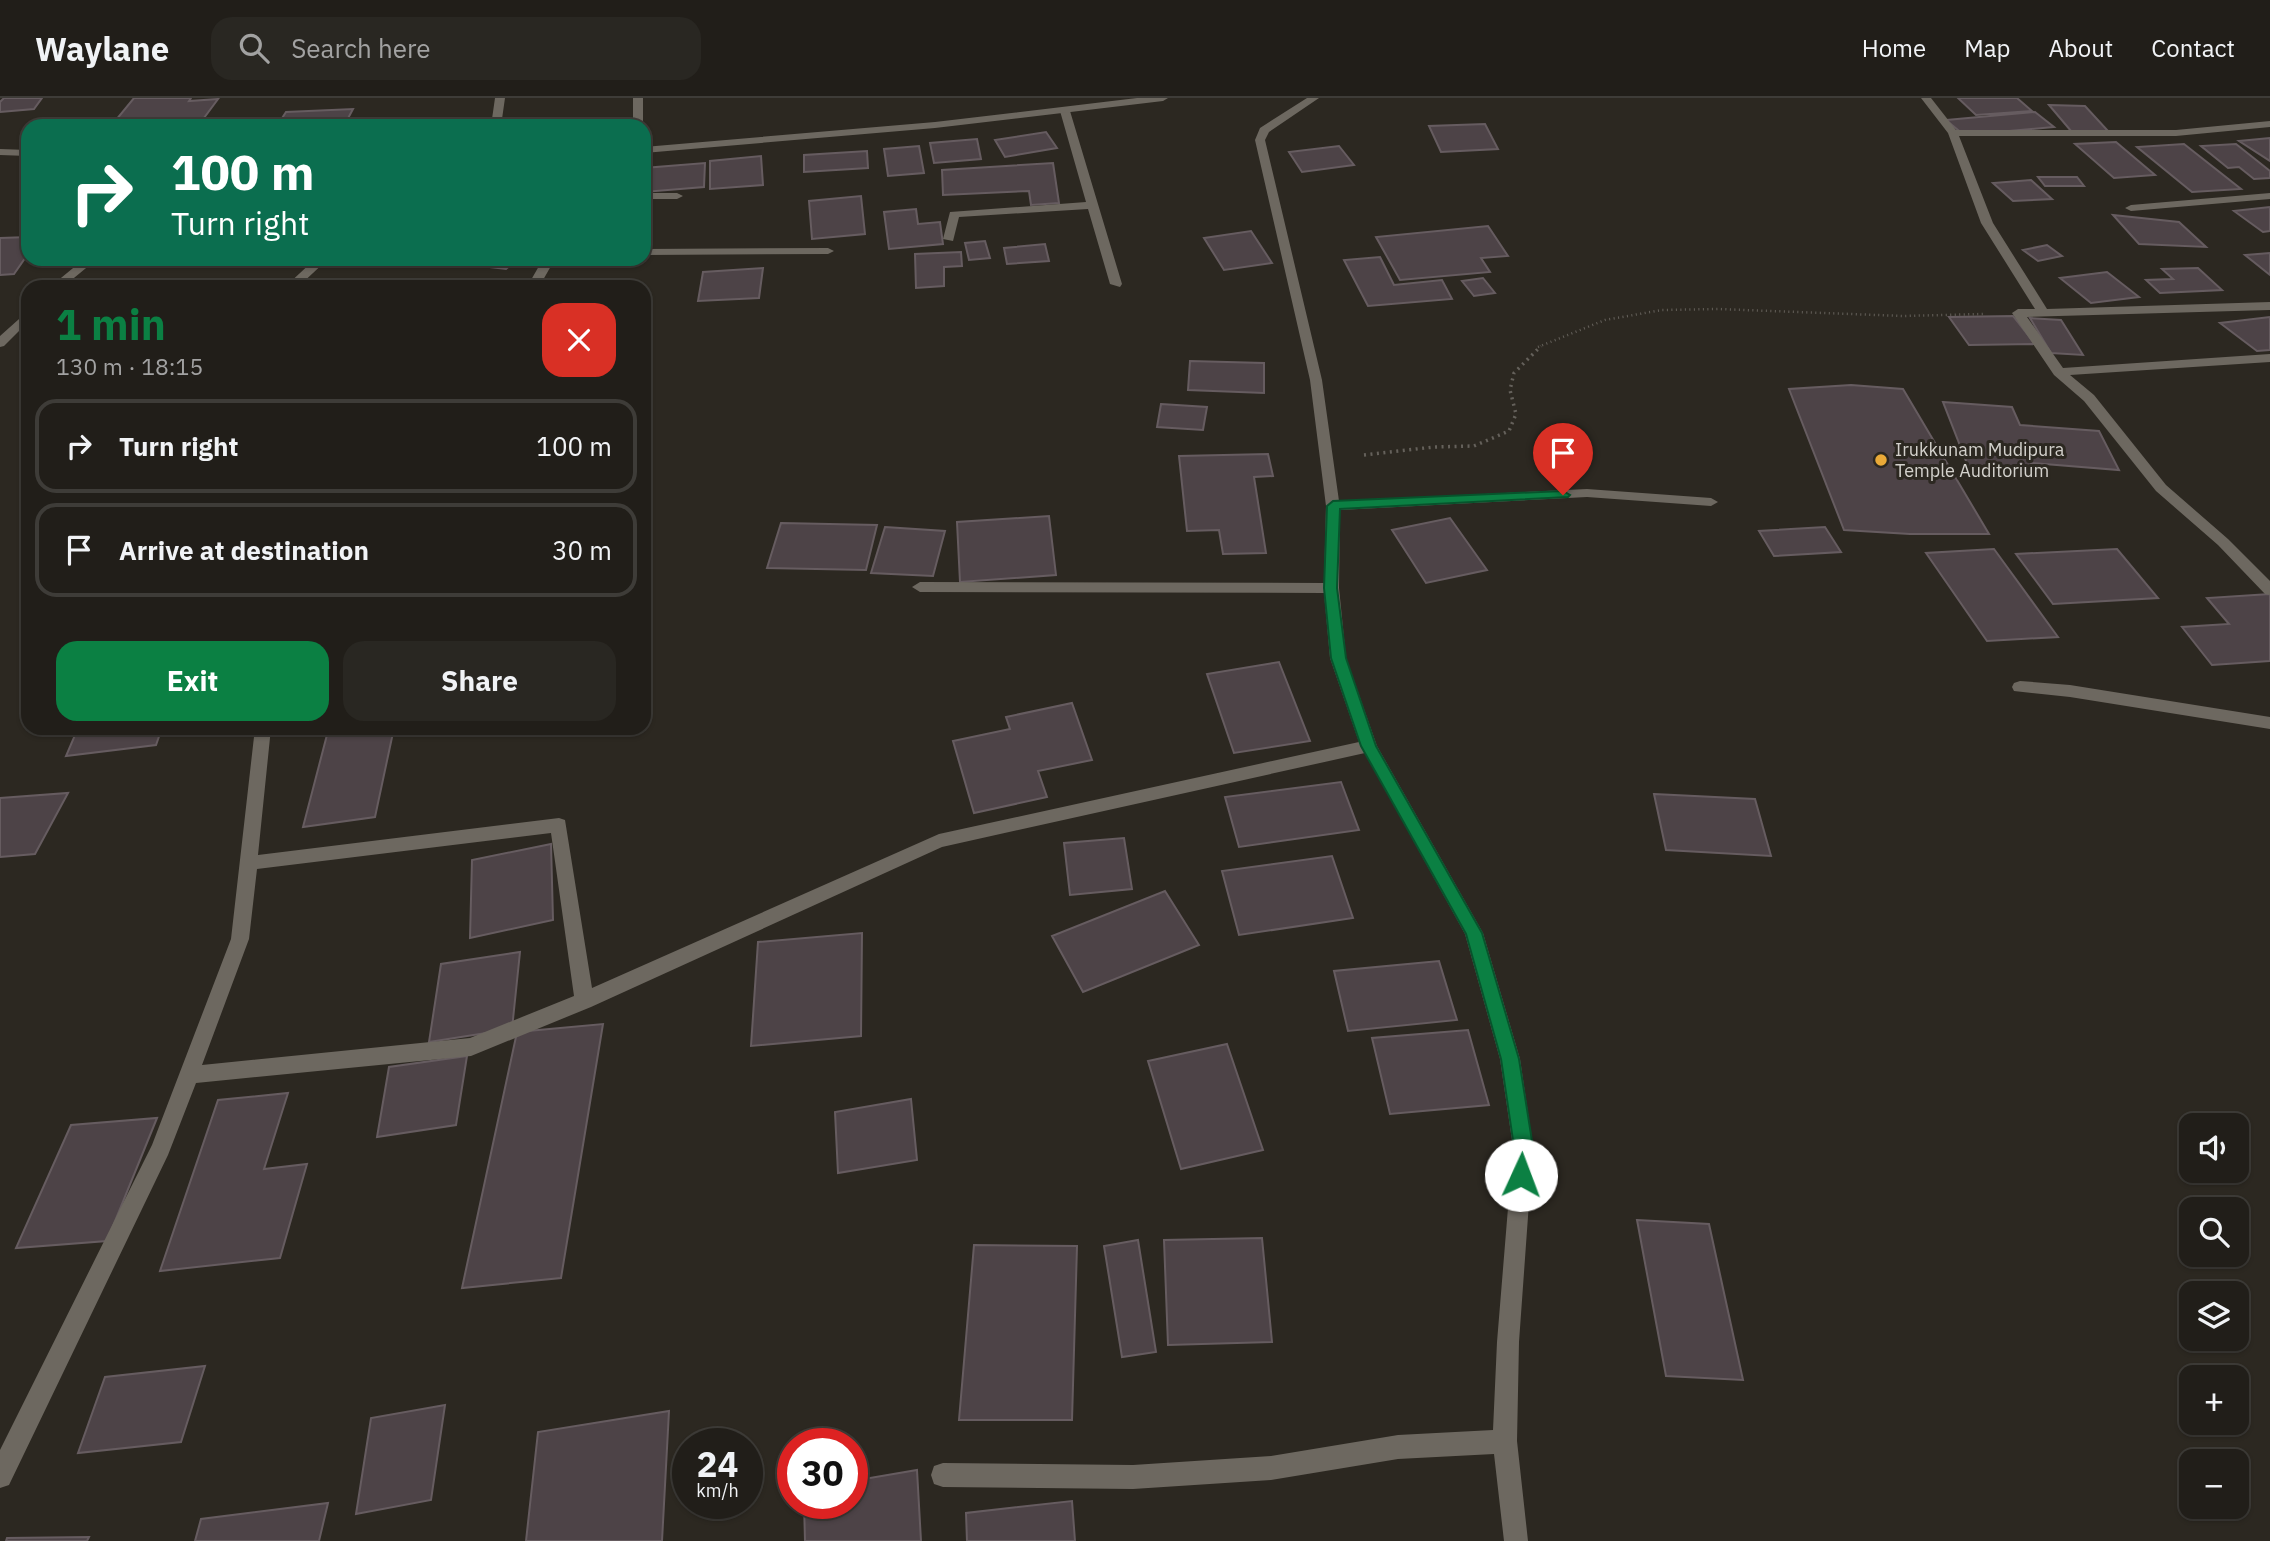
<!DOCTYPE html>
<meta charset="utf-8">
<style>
:root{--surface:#211e19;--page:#292722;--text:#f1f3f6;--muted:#a2a2a2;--line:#3e3c38;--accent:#0b8043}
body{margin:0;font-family:"IBM Plex Sans",sans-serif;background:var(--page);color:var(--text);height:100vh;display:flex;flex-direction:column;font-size:26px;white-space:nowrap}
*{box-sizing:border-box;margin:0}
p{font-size:23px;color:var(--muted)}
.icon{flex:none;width:38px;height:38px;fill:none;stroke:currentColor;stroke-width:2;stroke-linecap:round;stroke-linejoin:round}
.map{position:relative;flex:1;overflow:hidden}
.side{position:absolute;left:21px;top:182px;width:630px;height:455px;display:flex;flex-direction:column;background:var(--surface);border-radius:21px;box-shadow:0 2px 5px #0004,0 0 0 2px var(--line)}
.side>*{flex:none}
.guide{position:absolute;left:21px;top:21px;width:630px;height:147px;border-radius:21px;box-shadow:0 2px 5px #0004,0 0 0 2px var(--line);background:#0b6e4f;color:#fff;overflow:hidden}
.controls{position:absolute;left:2179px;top:1015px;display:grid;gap:14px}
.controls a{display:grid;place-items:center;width:70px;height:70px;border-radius:14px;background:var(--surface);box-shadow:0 2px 5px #0004,0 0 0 2px var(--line);font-size:35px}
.speed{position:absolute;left:672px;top:1330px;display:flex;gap:14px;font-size:35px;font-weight:700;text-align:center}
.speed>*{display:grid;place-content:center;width:91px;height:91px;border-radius:50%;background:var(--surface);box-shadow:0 2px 5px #0004,0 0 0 2px var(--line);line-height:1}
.speed small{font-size:18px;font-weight:400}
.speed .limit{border:10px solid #d22;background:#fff;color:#111}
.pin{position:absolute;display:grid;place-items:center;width:60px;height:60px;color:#fff;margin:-72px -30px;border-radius:50% 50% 50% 0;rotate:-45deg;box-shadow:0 0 7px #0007}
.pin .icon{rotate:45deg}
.me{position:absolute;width:77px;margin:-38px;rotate:2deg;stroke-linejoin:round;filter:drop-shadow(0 0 5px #0008)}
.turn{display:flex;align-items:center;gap:24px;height:147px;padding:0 35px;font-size:32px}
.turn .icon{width:91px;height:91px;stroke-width:2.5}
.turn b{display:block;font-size:49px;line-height:60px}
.round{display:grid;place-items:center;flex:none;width:74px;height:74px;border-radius:21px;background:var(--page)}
.overview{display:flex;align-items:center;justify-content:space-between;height:119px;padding:0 35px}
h1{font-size:42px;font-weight:700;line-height:52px;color:var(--accent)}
.action{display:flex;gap:14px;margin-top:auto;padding:14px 35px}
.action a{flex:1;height:80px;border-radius:21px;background:var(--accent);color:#fff;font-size:28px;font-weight:700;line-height:80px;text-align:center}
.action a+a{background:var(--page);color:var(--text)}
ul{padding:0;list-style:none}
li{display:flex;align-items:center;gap:21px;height:94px;margin:0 14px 10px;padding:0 21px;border:4px solid var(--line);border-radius:21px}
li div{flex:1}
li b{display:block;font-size:26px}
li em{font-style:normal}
header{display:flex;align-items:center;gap:42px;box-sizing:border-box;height:98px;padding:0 35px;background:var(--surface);border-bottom:2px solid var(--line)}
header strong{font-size:33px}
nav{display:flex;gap:38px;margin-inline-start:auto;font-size:24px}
.search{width:490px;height:63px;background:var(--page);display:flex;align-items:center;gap:18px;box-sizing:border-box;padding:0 24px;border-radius:21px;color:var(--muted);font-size:26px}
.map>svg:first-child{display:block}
.building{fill:#4d4347;stroke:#665c60;stroke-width:2}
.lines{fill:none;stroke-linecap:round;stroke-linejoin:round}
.path-far1{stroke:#65615b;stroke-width:2.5;stroke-dasharray:1 3.5;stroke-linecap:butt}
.path{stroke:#65615b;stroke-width:3.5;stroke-dasharray:2 4.5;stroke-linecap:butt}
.service{fill:#6d6860;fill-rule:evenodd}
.minor{fill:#6d6860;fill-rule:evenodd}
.tertiary{fill:#6d6860;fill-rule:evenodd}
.route{fill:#0b8043;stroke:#07532c;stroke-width:2}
.poi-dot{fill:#eaaa38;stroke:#2c2821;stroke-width:2.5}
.labels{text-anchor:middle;stroke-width:6;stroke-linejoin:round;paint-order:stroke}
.far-poi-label{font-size:18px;fill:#d3d1cc;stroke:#2c2821;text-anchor:start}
</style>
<header>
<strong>Waylane</strong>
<div class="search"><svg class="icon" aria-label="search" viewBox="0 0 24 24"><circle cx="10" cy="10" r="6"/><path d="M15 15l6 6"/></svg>Search here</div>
<nav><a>Home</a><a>Map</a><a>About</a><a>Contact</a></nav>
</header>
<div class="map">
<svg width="2270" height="1443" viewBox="0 0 2270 1443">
<rect width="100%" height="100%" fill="#2c2821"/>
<path class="building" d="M4,0H42L34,11L0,14V4Z
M134,0H191L189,3L218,1L198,28H111Z
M1958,0H2017L2032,13L1976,17Z
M2049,7L2085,8L2108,33H2071Z
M353,11L344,28H277L286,14Z
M2035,14L2054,29L1964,37L1946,22Z
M1485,26L1498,51L1441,54L1429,28Z
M1046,34L1057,50L1005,59L995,42Z
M2270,40V63L2239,43Z
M977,41L981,61L934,65L930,45Z
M2116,44L2155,77L2114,80L2075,46Z
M2184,46L2241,91L2192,94L2137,49Z
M2236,46L2270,73V80L2254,81L2239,69L2228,70L2201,48Z
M919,48L924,75L888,78L884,51Z
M1339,48L1354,67L1302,74L1289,54Z
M867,53L868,70L804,74V57Z
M761,58L763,87L710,91V63Z
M705,65L704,89L644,94V70Z
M1053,65L1059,105L1031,107L1029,93L943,97L942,72Z
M2038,79H2077L2084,88H2045Z
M2031,82L2052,101L2013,103L1993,85Z
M861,98L865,136L812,141L809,103Z
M2270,109V133L2263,134L2234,113Z
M916,111L918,126L940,124L943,146L889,151L884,114Z
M2113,117L2179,124L2206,149L2139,146Z
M1488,128L1508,158L1481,160L1490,174L1400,182L1376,139Z
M1251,133L1272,165L1224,172L1204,140Z
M28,139V156L14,176L0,177V140Z
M985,143L990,160L969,162L965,145Z
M1045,146L1049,163L1007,166L1004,150Z
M2047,147L2062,158L2038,163L2023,152Z
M961,154L962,168L944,169V188L916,190L915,156Z
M2270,155V177L2245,157Z
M1380,159L1394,187L1442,182L1452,201L1368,208L1344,162Z
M469,161H517L506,171L464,166Z
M763,170L759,200L698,203L703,174Z
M2198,170L2222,192L2160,195L2146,182L2173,181L2162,171Z
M2107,174L2139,199L2091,205L2060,180Z
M1483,180L1495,195L1474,198L1462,183Z
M2013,218L2035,246L1969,247L1949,219Z
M2270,219V252L2257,253L2220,225Z
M2030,220L2061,222L2083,257L2051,255Z
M1190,263L1264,265V295L1188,292Z
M1851,287L1903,291L1989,436H1910L1844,432L1789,291Z
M1943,304L2012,309L2020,327L2099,333L2119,372L2031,365L2035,373L1968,368Z
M1161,306L1207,309L1203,332L1157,329Z
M1268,356L1273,378L1254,379L1266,455L1223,456L1219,432L1187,433L1179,358Z
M1049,418L1056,477L960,484L957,424Z
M1450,420L1487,472L1426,485L1392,432Z
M781,425L877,427L866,472L767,470Z
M885,429L945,433L933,478L871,475Z
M1825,429L1841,454L1774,458L1759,433Z
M1994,451L2058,539L1987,543L1926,455Z
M2117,451L2158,500L2053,506L2016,456Z
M2270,496V563L2212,567L2182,529L2229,526L2207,500Z
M1279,564L1310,643L1234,655L1207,576Z
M1072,605L1092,662L1038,673L1047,699L974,715L953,643L1010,631L1006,619Z
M78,630H162L156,647L66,658Z
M197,630H240L238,635L193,638Z
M352,630H394L375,719L303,729L328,633Z
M1341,684L1359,732L1239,749L1225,699Z
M68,695L35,756L0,759V700Z
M1654,696L1755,701L1771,758L1666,752Z
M1124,740L1132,791L1070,797L1064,745Z
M551,746L553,822L470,840L472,762Z
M1332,758L1353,820L1239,837L1222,773Z
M1165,793L1199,847L1083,894L1052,838Z
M862,835L861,938L751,948L758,844Z
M520,854L512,931L429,944L441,866Z
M1439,863L1457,922L1348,933L1334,873Z
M603,926L561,1180L462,1190L517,934Z
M1468,932L1489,1007L1390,1016L1372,940Z
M1227,946L1263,1052L1181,1071L1148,963Z
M467,958L456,1027L377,1039L389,969Z
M288,995L264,1071L307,1066L280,1160L160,1173L218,1002Z
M911,1001L917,1062L838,1075L835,1014Z
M157,1020L107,1143L16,1150L71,1027Z
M1637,1122L1709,1126L1743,1282L1666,1278Z
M1262,1140L1272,1244L1168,1247L1164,1142Z
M1138,1142L1156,1254L1122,1259L1104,1148Z
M974,1147L1077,1148L1072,1322H959Z
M205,1268L181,1344L78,1355L105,1279Z
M445,1307L431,1402L356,1416L371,1320Z
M669,1313L662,1443H526L538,1334Z
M917,1372L921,1443H805L804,1405H852V1383Z
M1072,1403L1075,1443H967L966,1415Z
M328,1405L319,1443H195L201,1421Z
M89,1439L87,1443H6L7,1440Z"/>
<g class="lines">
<path class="path-far1" d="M1538,249L1605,222L1662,212L1718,211L1903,218L1983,216"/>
<path class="path" d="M1364,357L1434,349L1474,348L1509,333L1516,316L1510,292L1514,275L1541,248"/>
<path class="service" d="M633,0H643V28H633Z"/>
<path class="minor" d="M495,0H505L501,28H491Z
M1307,0H1319L1269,34L1265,42L1322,282L1339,403L1587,391L1711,400L1718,404L1711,408L1587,399L1340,412L1339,490L1346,560L1377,648L1483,835L1520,961L1533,1049L1519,1244L1517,1343L1528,1443H1504L1494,1356L1398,1361L1271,1382L1133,1391L943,1389L934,1386L931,1377L934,1368L943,1365L1133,1367L1271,1358L1398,1337L1493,1332L1497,1244L1513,1049L1500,961L1465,836L1365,655L942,749L591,909L471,958L196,985L168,1057L9,1387L0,1390V1352L152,1047L231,841L255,630H271L258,757L559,720L565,722L592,890L939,736L1359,644L1330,560L1324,495L920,494L912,489L920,484L1324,485L1326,408L1310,282L1255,42L1260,30ZM551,735L574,898L470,940L202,967L249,841L257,771Z
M1921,0H1931L1956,32H2176L2270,23V29L2176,38H1959L1993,125L2047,211L2270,204V212L2027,219L2063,270L2270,256V264L2070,277L2094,297L2166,387L2228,441L2270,483V497L2265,496L2218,447L2156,393L2084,303L2054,277L2012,215L2018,211H2035L1981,125L1948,35Z
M1065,10L1070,13L1122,186L1120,189L1110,186L1088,111L959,119L953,143L943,141L950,114L1086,104L1060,13Z
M644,95H677L683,98L677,101H644Z
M2270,95V101L2131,113L2125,110L2131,107Z
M644,151L828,150L834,153L828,156L644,157Z
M84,161H97L63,189H50Z
M315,161H328L298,189H285Z
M543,161H555L539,189H527Z
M28,213V224L4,248L0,249V238Z
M2020,583L2070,587L2270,619V631L2070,599L2014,593L2012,589L2014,585Z"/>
<path class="tertiary" d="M1137,0H1168L1163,3L935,30L644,55V49L935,24Z
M0,51L28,52V58L0,57Z"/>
</g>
<path class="route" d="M1563,393L1570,397L1568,399L1340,411L1337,490L1346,560L1376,648L1482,835L1519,961L1533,1049L1528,1084L1521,1086L1514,1084L1512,1077L1514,1049L1501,961L1466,836L1361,648L1331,560L1324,490L1327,408L1333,403Z"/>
<circle class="poi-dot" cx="1881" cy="362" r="7"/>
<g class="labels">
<g class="far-poi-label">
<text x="1895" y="358">Irukkunam Mudipura<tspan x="1895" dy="21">Temple Auditorium</tspan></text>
</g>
</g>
</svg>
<div class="controls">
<a><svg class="icon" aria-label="sound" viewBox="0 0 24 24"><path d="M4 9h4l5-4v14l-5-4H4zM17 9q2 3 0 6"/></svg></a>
<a><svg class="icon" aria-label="search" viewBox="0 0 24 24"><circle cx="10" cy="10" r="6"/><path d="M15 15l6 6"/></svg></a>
<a><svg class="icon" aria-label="layers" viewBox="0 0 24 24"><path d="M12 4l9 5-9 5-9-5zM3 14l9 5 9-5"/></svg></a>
<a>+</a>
<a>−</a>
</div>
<div class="speed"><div>24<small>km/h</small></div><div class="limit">30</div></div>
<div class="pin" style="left:1563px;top:397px;background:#d93025"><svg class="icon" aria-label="arrive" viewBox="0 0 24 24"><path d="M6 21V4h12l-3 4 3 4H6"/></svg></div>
<svg class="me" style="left:1521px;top:1077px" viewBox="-20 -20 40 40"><circle r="19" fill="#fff"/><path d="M0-13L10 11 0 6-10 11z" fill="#0b8043"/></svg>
<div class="guide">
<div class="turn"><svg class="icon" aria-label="right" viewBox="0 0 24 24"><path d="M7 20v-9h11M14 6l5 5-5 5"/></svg><div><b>100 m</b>Turn right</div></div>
</div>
<section class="side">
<div class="overview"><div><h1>1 min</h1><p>130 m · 18:15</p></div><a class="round" style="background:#d93025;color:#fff"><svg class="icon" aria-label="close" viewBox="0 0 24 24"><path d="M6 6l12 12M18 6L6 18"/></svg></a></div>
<ul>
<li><svg class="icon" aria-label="right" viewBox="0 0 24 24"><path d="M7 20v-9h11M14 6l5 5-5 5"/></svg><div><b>Turn right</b></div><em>100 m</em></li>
<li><svg class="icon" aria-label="arrive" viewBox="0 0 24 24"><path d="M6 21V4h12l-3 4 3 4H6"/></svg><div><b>Arrive at destination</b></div><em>30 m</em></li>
</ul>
<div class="action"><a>Exit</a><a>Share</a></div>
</section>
</div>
